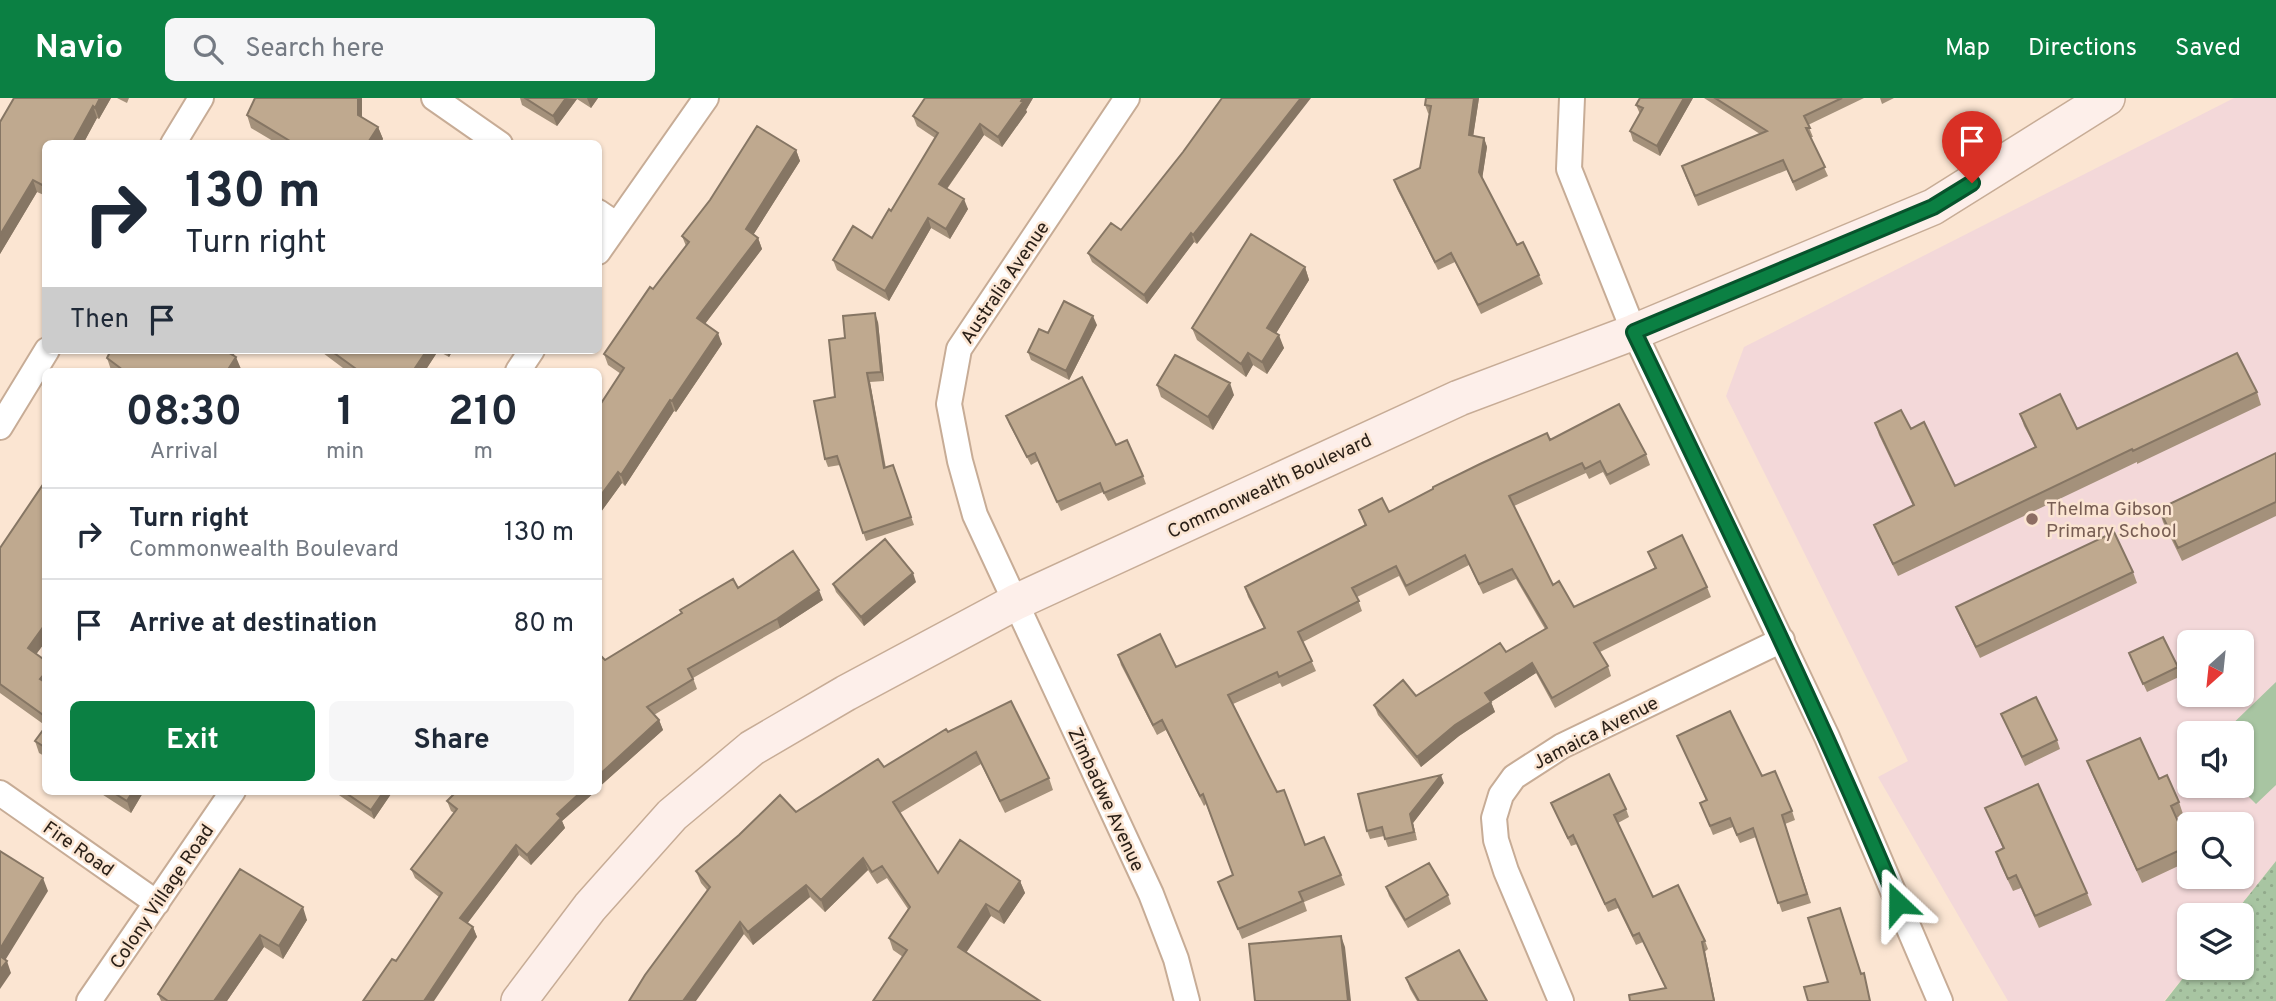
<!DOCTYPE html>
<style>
:root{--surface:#fff;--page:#f6f6f7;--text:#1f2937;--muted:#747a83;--line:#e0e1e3;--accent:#0b8043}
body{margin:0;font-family:Overpass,sans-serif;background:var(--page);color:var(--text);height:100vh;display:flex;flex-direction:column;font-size:26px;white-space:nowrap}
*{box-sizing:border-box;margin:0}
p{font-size:23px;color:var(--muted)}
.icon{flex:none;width:38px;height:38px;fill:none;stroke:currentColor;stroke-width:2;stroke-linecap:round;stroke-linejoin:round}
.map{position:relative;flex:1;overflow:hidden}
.sheet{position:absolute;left:42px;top:270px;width:560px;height:427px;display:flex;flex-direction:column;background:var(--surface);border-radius:10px;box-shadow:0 2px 5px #0004}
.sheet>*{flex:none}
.banner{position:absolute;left:42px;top:42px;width:560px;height:214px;border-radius:10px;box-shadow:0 2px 5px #0004;background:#fff;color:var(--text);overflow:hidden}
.needle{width:46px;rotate:207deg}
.fabs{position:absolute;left:2177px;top:532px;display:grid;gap:14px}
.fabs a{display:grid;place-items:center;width:77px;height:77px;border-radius:10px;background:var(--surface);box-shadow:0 2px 5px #0004;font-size:35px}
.pin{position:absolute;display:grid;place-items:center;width:60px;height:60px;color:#fff;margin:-72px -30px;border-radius:50% 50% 50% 0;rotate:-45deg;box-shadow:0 0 7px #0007}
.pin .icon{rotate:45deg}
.me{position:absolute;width:77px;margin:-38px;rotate:337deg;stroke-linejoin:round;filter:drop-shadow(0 0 5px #0008)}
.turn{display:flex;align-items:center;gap:24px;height:147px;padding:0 28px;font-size:32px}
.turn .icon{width:91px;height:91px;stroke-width:2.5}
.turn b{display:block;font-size:49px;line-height:60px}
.then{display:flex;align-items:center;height:66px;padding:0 28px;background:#0003;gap:14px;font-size:26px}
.eta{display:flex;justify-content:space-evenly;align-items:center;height:119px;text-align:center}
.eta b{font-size:42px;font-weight:700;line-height:49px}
.primary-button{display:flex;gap:14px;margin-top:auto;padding:14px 28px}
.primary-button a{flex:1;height:80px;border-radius:10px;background:var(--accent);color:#fff;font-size:28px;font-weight:700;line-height:80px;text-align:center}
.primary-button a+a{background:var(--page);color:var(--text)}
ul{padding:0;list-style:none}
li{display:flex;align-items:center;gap:21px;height:91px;padding:0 28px;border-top:2px solid var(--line)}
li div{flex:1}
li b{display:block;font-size:26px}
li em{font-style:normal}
header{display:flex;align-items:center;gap:42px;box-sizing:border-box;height:98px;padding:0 35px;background:var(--accent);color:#fff}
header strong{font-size:33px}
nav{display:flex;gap:38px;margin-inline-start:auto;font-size:24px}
.search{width:490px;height:63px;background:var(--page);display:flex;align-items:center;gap:18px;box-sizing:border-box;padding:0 24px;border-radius:10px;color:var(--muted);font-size:26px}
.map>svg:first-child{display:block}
.education{fill:#f3d8d9;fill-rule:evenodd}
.grass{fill:url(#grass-dots)}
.pitch{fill:#a8c5a2}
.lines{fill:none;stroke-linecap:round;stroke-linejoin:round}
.street-casing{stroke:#c7ac96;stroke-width:28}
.secondary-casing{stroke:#c7ac96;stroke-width:38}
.street{stroke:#fff;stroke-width:24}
.secondary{stroke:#fdefea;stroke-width:35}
.wall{fill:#a4917b}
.shaded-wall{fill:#867664}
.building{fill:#bfa98f;stroke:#867664;stroke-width:2}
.route-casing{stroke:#07532c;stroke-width:18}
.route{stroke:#0b8043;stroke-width:12}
.education-dot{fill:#8d6e63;stroke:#fbe5d2;stroke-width:2.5}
.labels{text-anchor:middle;stroke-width:5;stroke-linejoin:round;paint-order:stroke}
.street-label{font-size:19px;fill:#2a2018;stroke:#fbe5d2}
.education-label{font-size:19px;fill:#785e54;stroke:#fbe5d2;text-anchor:start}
</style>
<header>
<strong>Navio</strong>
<div class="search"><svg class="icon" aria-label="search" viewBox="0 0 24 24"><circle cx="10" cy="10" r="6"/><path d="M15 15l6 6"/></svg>Search here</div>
<nav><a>Map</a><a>Directions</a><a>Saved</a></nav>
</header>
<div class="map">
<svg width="2276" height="903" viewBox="0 0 2276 903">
<defs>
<pattern id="grass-dots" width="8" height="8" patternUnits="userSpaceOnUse" patternTransform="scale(1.75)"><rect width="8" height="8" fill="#a8c5a2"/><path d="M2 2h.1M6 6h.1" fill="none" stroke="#91a98b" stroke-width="1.8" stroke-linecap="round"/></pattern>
</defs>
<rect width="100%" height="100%" fill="#fbe5d2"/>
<path class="education" d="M2234,0H2276V763L2233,817H2189L2191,870L2164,903H2008L1878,679L1908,663L1726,298L1744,249ZM2189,544H2242V597H2189ZM2189,635H2242V688H2189ZM2189,726H2242V779H2189Z"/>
<path class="grass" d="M2276,763V903H2165L2191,870H2242V817H2233Z"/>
<path class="pitch" d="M2276,584V687L2256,706L2238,688H2242V635H2223Z"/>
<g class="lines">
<g class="street-casing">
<path id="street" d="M434,0L500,46
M1127,0L959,251L949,306L960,363L975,417L1151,796L1176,861L1187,903
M1572,0L1569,71L1634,234L1827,639L1940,903
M173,46L201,0
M598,114L617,127
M598,154L706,0
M518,273L532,252
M0,329L47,252
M0,695L157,805
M89,903L233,693
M1561,903L1506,773L1496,742L1494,720L1501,697L1514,679L1562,648L1782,542"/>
</g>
<g class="secondary-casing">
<path id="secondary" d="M519,903L590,809L672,717L752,650L846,595L1016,504L1459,300L1634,234L1933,109L2107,0"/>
</g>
<use href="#street" class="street"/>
<use href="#secondary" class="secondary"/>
</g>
<path class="wall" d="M111,0L99,21L97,20L83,46H46V98L37,94L0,156V24Z
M117,0H129L127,5Z
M255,0H362V19L378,29L383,41L380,46H278L251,30L247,17Z
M520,0H598L591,10L577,1L557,28L522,7Z
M925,0H1033L1026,12L1027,14L1002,49L984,37L947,91L968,111L950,141L931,130L889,203L837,172L833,162L872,140L891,113L935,40L917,28L913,18Z
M1426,0H1479L1473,38L1484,40L1487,49L1482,80L1517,147L1539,177L1543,186L1481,216L1455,164L1438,172L1397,91L1394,82L1420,70L1429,16L1428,15L1425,7Z
M1640,0H1693L1660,58L1633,43L1630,33L1640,16L1636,7Z
M1704,0H1864L1808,27L1813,39H1810L1828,78L1796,93L1787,72L1698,108L1685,77L1760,36Z
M1880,0H1894L1882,6Z
M796,52L800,63L753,137L758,140L762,151L705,226L722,246L676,314L674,313L625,388L622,385L598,418L621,276L608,267L604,256L686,148L682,138Z
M1183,54L1197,146L1194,144L1147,206L1092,164L1088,155L1121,132Z
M1305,169L1309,182L1276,235L1284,250L1267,276L1253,267L1246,279L1197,242L1192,230Z
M878,224L884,283L870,284L886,370L893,367L914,427L866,443L840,367L828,369L825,361L845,240Z
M1097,227L1069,282L1031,262L1028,254Z
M319,252H453L449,259L438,253L425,273H347Z
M237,253L233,257L241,271L240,273H112L111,272L107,260Z
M1157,287L1234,297L1213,332L1161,299Z
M2257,294L2261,307L2137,366V364L1898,478L1879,439L1874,427L1913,408L1879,337L1875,325L1911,331L1955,388L2035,349L2024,328L2020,316L2077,331Z
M1006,318L1116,347L1143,378L1146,386L1108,403L1103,394L1061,413L1038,363L1031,367L1009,326Z
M1550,342L1646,356L1650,367L1610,387L1603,374L1589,381L1586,375L1514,408L1553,487L1574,509L1655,471L1648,454L1707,489L1711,499L1600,554L1608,568L1611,578L1555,610L1536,575L1491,604L1495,614L1459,638L1421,669L1378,617L1374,607L1416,598L1506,554L1545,531L1516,481L1483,496L1469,467L1409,498L1399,478L1357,499L1362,513L1303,544L1316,573L1282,589L1280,585L1233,606L1277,694L1305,747L1341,777L1345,787L1304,804L1307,813L1242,841L1218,784L1233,777L1206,706L1204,708L1166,632L1157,637L1121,567L1118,557L1176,569L1264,530L1248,499L1245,489L1365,428L1359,412L1389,414Z
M2276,355V418L2182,463L2163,424L2159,411Z
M46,383V543L36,556L46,563V628L0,595V450Z
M2133,474L2137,485L1980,560L1961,521L1956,509Z
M916,484L864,528L836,494L833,486Z
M738,490L823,502L780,530L693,580L697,591L654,617L659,622L663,632L598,690V555L605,562L681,515L680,512Z
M2129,555L2178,569L2181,578L2147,594Z
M2001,616L2057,642L2060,651L2025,668Z
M46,628V659L39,655L35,643Z
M948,634L1049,680L1053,692L1005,715L981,666L900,715L938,775L1020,783L1025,795L1004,826L991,818L903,859L893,852L889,840L908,811L887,780L877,786L868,772L825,814L810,799L753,847L701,785L696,773L796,714L884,669Z
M1677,638L1762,678L1792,713L1795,722L1785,726L1811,805L1782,814L1756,739L1740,745L1733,729L1713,737L1700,705L1706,702Z
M2087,663L2159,681L2179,704L2183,716L2176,720L2189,748V763L2142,785L2092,676Z
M1444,685L1413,725L1417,742L1388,749L1384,738L1370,741L1367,733Z
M97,693H144L131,715Z
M333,693H393L374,721Z
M457,693H596L562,723L565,730L531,767L519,757L467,825L473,829L477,839L396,863L439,799L415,780L411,771L454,715L451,713L447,703Z
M1551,705L1626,711L1629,719L1618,725L1653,799L1705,843L1708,851L1665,890L1643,844L1636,847L1618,810L1608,814L1577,746L1571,748Z
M1985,710L2087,795L2092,807L2039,830L2021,790L2013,793L2000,766L1996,754L2003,751Z
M240,771L307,822L283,861L264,849L227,903H161L158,896Z
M1386,789L1448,797L1451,806L1408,830L1389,798Z
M1406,880L1487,903H1417L1410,891Z"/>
<path class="shaded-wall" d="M100,0H111L99,21L95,10Z
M358,0H362V29L358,17Z
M566,0L577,1L557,28L553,18Z
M587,0H598L591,10Z
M1023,0H1033L1026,12L1027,14L1002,49L998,39Z
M1301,0H1311L1197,146L1193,137Z
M1474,0H1479L1472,46L1469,37Z
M1684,0H1693L1660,58L1657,48Z
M93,8L97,20L83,46H72Z
M980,26L984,37L943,96L939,86Z
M378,29L383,41L380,46H367Z
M1484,40L1487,49L1482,82L1479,74Z
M796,52L800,63L750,142L746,131Z
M33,82L37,94L0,156V137Z
M964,101L968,111L950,141L946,131Z
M928,120L931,130L889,203L885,193Z
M1191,135L1194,144L1147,206L1144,197Z
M758,140L762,151L701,231L697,220Z
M1305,169L1309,182L1272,242L1267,230Z
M875,215L878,224L884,283L881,274Z
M1093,218L1097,227L1069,282L1066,273Z
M718,235L722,246L676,314L672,303Z
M1279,237L1284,250L1267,276L1262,264Z
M224,252H236L237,253L228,264Z
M427,252L438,253L425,273H413Z
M446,252H453L449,259Z
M1248,255L1253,267L1246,279L1241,266Z
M236,259L241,271L240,273H227Z
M867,275L870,284L887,379L884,370Z
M1230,285L1234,297L1213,332L1208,319Z
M670,302L674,313L625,388L621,377Z
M618,374L622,385L598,418V401Z
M913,475L916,484L864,528L861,519Z
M819,492L823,502L780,530L777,521Z
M46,525V543L32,562L28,550Z
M1532,565L1536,575L1489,605L1485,595Z
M46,574V592L40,581Z
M1491,604L1495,614L1459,638L1421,669L1417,659L1455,627Z
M659,622L663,632L598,690V678Z
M1441,677L1444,685L1413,725L1417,742L1410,716Z
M133,693H144L131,715L127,703Z
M384,693H393L374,721L371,712Z
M582,693H596L562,723L565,730L531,767L527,757L557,716Z
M516,747L519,757L464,830L460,820Z
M863,760L868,772L825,814L821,802Z
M43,780L48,793L1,869L0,865V851Z
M1020,783L1025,795L1004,826L999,814Z
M806,787L810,799L753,847L748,834Z
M986,806L991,818L962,861L958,849Z
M303,809L307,822L283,861L279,848Z
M740,824L744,836L696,903H683Z
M473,829L477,839L434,903H424Z
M260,837L264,849L227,903H214Z
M1341,838L1345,849L1351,903H1348Z
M1702,844L1705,853L1715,903H1714Z
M7,863L11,875L0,891V872Z"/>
<path class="building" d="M14,0H100L95,10L93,8L72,46H46V89L33,82L0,137V24Z
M255,0H358V17L378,29L367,46H295L247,17Z
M525,0H566L553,18Z
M925,0H1023L1021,3L1023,4L998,39L980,26L939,86L964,101L946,131L928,120L885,193L833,162L853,128L872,140L889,111L891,113L938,35L913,18Z
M1222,0H1301L1193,137L1191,135L1144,197L1088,155L1111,125L1121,132L1183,54Z
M1426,0H1474L1469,37L1484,40L1479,74L1517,147L1523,144L1539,177L1478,207L1451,155L1435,164L1394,82L1420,70L1431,8L1425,7Z
M1640,0H1684L1657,48L1630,33L1643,10L1636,7Z
M1715,0H1842L1804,18L1810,30H1806L1825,69L1793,84L1783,62L1695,98L1682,68L1767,33Z
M757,28L796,52L746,131L758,140L697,220L718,235L672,303L670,302L621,377L618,374L598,401V310L624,270L604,256L650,189L653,191L689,144L682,138L710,102Z
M1251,136L1305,169L1267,230L1279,237L1262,264L1248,255L1241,266L1192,230Z
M1064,203L1093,218L1066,273L1028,254L1039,231L1048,235Z
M875,215L881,274L867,275L884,370L893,367L911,419L863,435L837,358L825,361L814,303L835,299L829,242L845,240L843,218Z
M111,252H224L236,259L227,273H122L123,272L107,260Z
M330,252H427L413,273H359Z
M2237,255L2257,294L2133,353L2132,351L1893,466L1874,427L1914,407L1875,325L1901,312L1911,331L1924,324L1955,388L2036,349L2020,316L2060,296L2077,331Z
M1175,257L1230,285L1208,319L1157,287Z
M1082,279L1116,347L1127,342L1143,378L1104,395L1100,385L1057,404L1035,355L1027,359L1006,318Z
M1619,306L1646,356L1607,377L1600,363L1585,371L1582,365L1509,398L1553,487L1559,483L1574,509L1656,470L1648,454L1682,437L1707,489L1594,545L1608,568L1552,600L1532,565L1485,595L1491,604L1455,627L1417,659L1374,607L1403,582L1416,598L1500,545L1506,554L1547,530L1512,471L1479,486L1465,457L1406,488L1396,468L1352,490L1359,503L1298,534L1312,563L1279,579L1277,574L1228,597L1277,694L1284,692L1305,747L1324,739L1341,777L1299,794L1303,803L1238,831L1218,784L1233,777L1203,696L1200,698L1162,622L1153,627L1118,557L1160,536L1176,569L1265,530L1245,489L1366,427L1359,412L1382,400L1389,414L1433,391V389L1480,366L1547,335L1550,342Z
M2276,355V404L2178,450L2159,411Z
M46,382V525L28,550L46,563V574L40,581L46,585V619L0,586V450Z
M2114,434L2133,474L1976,549L1956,509Z
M885,441L913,475L861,519L833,486Z
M793,453L819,492L777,521L688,571L693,581L647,609L659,622L598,678V555L605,562L682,515L680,512L733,481L738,490Z
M2163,539L2178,569L2143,586L2129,555Z
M2036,599L2057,642L2022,659L2001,616Z
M1011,603L1049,680L1000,703L976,654L893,704L938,775L960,742L1020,783L999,814L986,806L958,849L1040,903H873L907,852L889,840L910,809L882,768L872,774L863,760L821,802L806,787L748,834L740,824L683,903H629L645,877L710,789L696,773L739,737L780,697L796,714L878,661L884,669L946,631L948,634Z
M1730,613L1762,678L1775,673L1792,713L1782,717L1807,796L1778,805L1753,730L1737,737L1730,720L1710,728L1700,705L1707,702L1677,638Z
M46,628V650L35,643Z
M2140,640L2159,681L2167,677L2179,704L2171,708L2189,748L2137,772L2087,663Z
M1609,676L1626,711L1614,717L1653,799L1678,787L1705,843L1702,844L1714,903H1630L1629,897L1666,890L1639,835L1633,838L1615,801L1605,806L1573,737L1568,740L1551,705Z
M1441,677L1410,716L1414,734L1385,741L1382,729L1367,733L1358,696Z
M2038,686L2087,795L2035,818L2016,777L2008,781L1996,754L2004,750L1985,710Z
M111,693H133L127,703Z
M343,693H384L371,712Z
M457,693H582L557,716L561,720L527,757L516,747L460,820L473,829L424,903H363L392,861L396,863L442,795L411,771L457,711L447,703Z
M0,753L43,780L0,851Z
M1429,765L1448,797L1405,822L1386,789Z
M240,771L303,809L279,848L260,837L214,903H168L158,896Z
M1840,810L1861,876L1864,875L1870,903H1808L1804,889L1828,884L1808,820Z
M1341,838L1348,903H1255L1249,846Z
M1459,852L1487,903H1419L1406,880Z
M0,858L7,863L0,872Z"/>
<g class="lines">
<g class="route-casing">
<path id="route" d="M1898,805C1817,611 1725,423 1634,234L1933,109L1972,85"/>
</g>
<use href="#route" class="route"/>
</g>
<circle class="education-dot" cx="2032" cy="421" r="7"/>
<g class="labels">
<g class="street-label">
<text transform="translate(1004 184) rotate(-56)" y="7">Australia Avenue</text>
<text transform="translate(1269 387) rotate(-25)" y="7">Commonwealth Boulevard</text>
<text transform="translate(1595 634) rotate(-27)" y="7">Jamaica Avenue</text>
<text transform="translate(1107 701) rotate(65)" y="7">Zimbadwe Avenue</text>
<text transform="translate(79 750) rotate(35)" y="7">Fire Road</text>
<text transform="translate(161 798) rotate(-56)" y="7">Colony Village Road</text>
</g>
<g class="education-label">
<text x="2046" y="417">Thelma Gibson<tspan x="2046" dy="22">Primary School</tspan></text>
</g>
</g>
</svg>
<div class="fabs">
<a><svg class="needle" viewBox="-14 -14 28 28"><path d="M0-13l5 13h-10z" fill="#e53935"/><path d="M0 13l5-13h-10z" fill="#747a83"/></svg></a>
<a><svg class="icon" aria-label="sound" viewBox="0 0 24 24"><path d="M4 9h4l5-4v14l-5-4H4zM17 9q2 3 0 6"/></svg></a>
<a><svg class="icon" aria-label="search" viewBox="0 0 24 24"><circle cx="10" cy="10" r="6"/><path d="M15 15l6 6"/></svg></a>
<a><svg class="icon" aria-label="layers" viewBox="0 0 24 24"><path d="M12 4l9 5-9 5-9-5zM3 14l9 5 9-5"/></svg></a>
</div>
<div class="pin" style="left:1972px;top:85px;background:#d93025"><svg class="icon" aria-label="arrive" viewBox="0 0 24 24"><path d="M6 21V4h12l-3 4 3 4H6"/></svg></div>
<svg class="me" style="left:1898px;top:805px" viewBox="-20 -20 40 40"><path d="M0-17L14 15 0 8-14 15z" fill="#0b8043" stroke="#fff" stroke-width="4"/></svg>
<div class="banner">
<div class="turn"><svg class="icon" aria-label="right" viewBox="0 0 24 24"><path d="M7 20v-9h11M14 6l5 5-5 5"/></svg><div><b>130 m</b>Turn right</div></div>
<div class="then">Then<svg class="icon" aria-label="arrive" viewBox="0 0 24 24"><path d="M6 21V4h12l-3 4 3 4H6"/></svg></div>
</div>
<section class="sheet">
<div class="eta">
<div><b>08:30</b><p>Arrival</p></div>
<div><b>1</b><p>min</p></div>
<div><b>210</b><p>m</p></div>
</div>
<ul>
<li><svg class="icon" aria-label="right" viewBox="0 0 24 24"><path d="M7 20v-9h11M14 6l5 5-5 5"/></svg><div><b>Turn right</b><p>Commonwealth Boulevard</p></div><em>130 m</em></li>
<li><svg class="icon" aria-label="arrive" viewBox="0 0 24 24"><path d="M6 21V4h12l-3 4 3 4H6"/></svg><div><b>Arrive at destination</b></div><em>80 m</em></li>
</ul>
<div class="primary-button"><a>Exit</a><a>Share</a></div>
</section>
</div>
